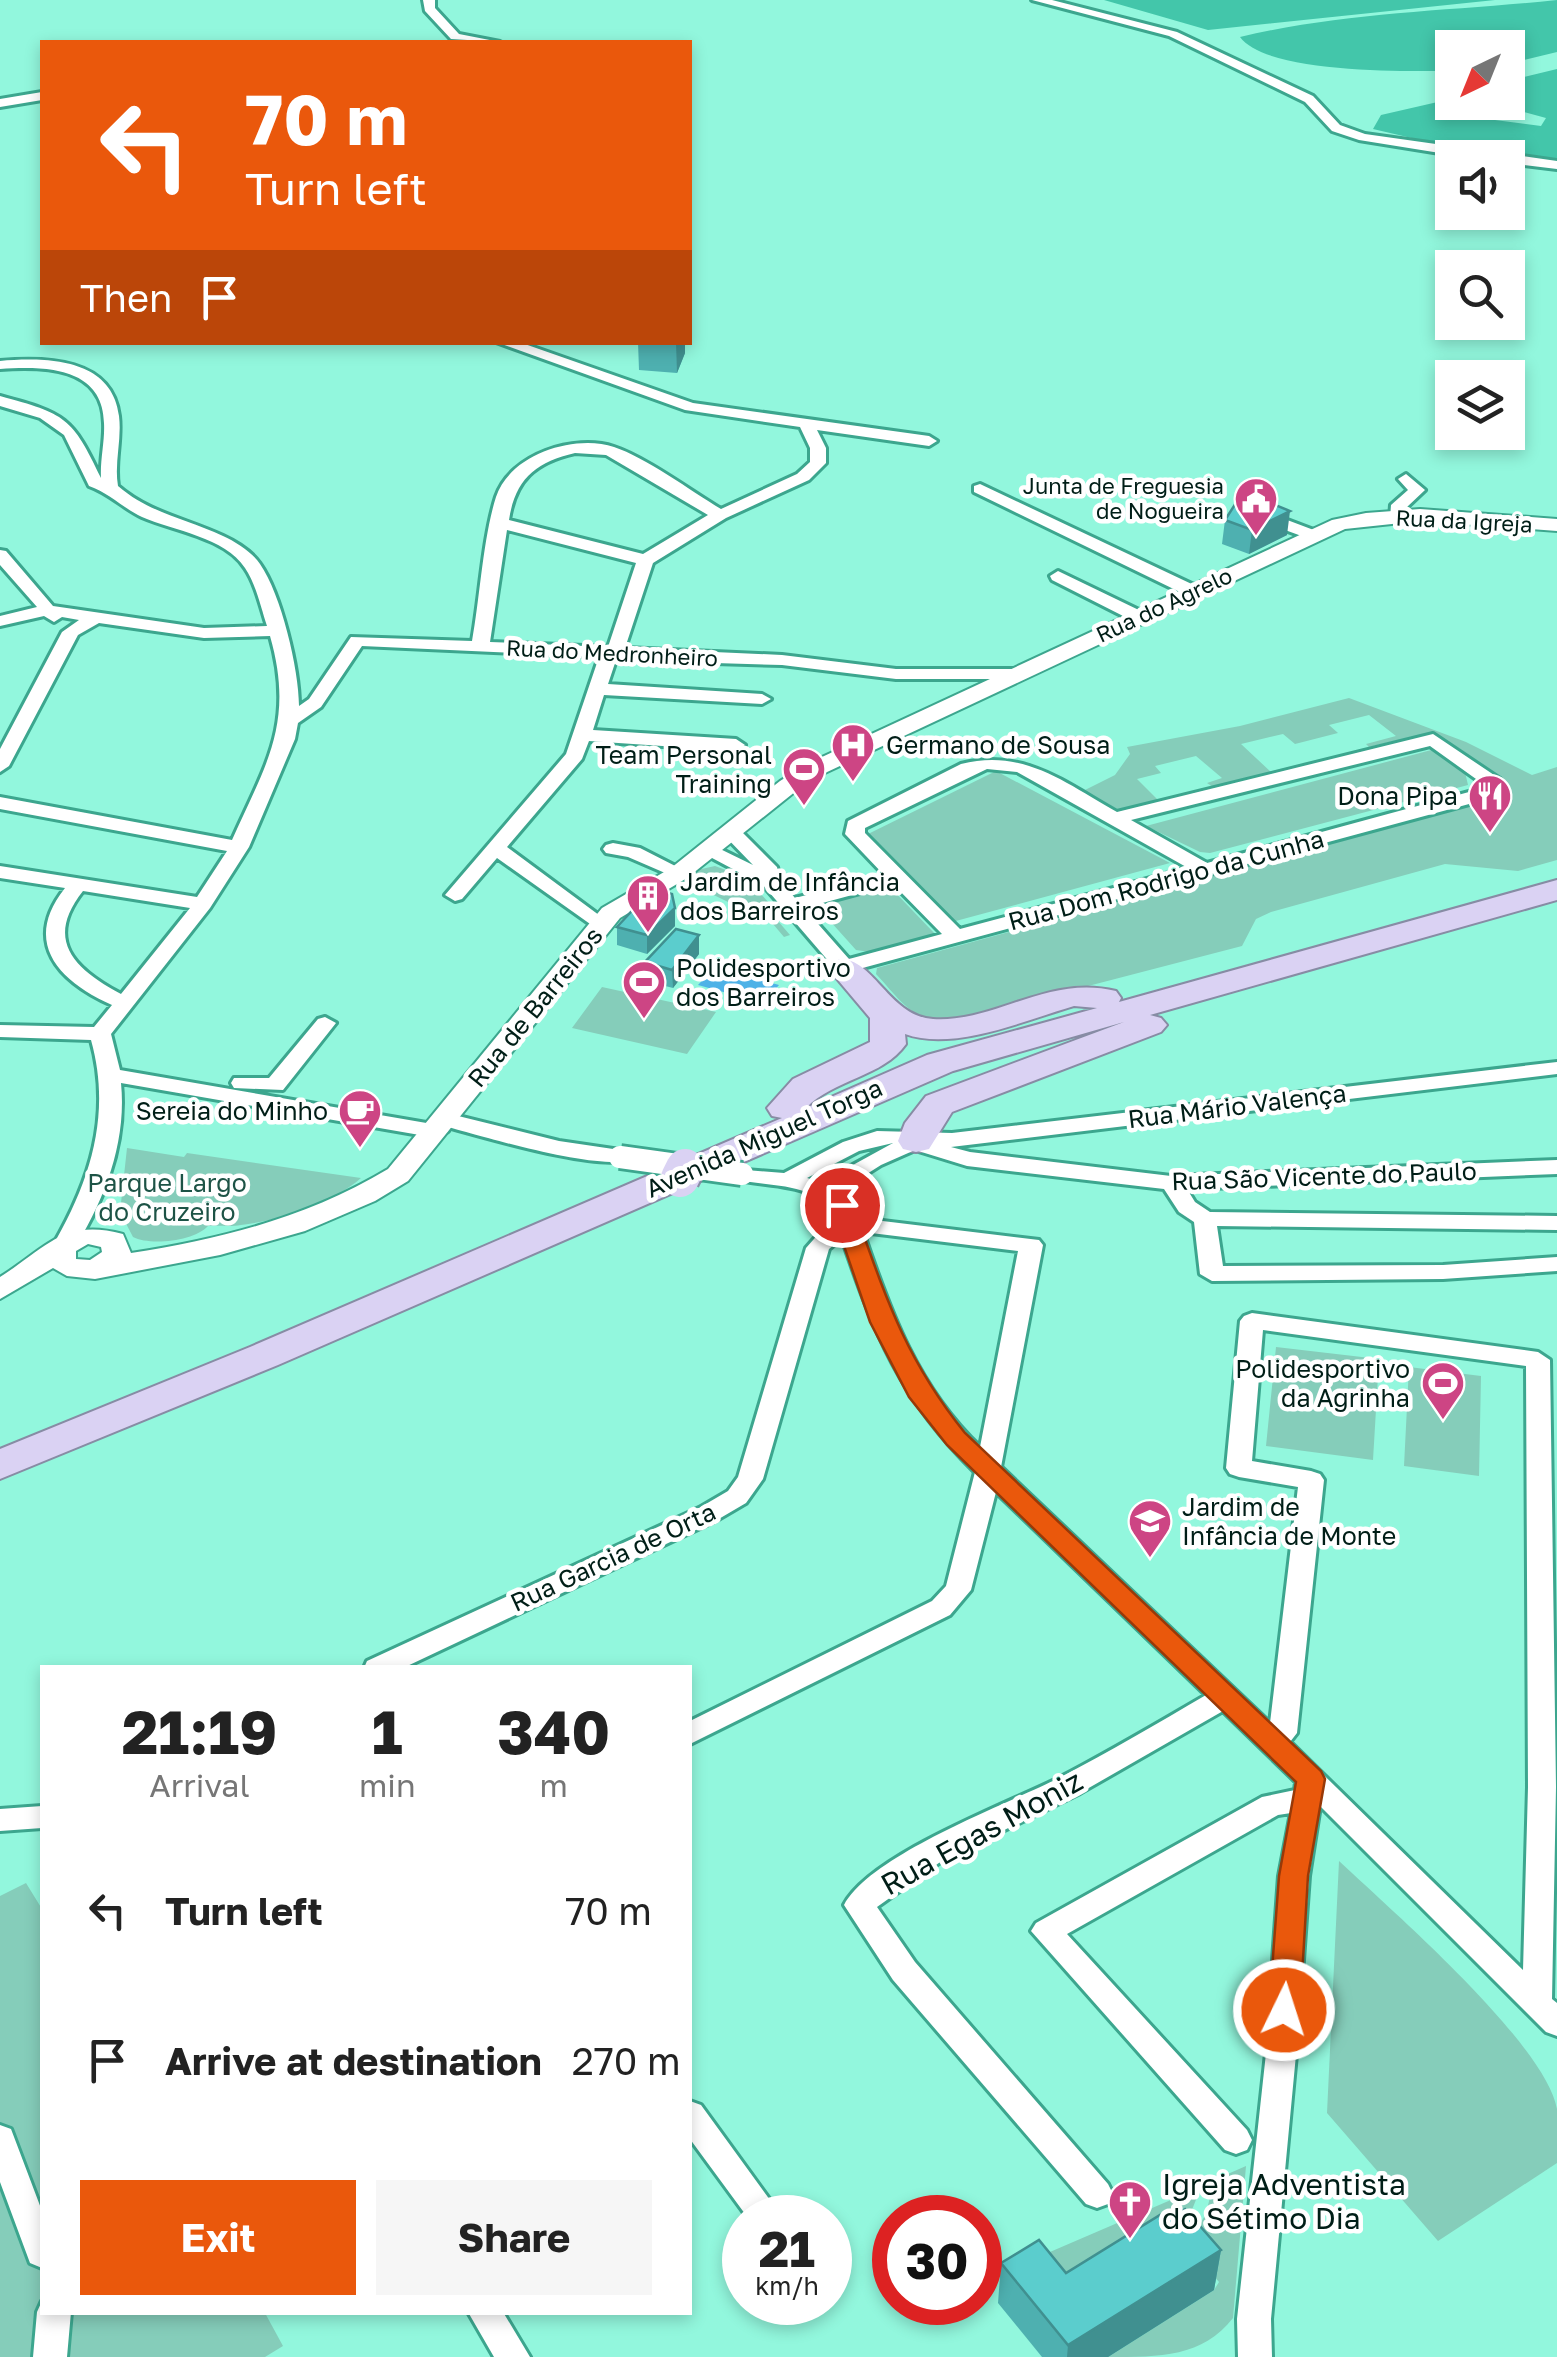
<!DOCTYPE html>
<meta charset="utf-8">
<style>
:root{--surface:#fff;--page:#f6f6f6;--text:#222;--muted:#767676;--accent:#ea580c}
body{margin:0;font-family:"Golos Text",sans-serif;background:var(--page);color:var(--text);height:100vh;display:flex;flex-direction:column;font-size:38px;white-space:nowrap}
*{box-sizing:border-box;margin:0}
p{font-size:32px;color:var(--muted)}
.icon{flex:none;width:55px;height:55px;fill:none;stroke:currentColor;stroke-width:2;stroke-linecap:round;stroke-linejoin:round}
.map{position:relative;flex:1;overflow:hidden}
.side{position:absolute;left:40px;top:1665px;width:652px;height:650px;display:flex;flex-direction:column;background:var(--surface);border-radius:0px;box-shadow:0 5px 15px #0003}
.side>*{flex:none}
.top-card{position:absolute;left:40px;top:40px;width:652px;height:305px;border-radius:0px;box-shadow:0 5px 15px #0003;background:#ea580c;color:#fff;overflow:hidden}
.needle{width:65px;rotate:223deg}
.tools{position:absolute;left:1435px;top:30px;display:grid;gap:20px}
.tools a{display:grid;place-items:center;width:90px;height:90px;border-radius:0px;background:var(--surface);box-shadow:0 5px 15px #0003;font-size:50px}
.speed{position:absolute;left:722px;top:2195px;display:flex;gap:20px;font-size:50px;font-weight:700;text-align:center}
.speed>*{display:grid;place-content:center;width:130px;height:130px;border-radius:50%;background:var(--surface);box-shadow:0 5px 15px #0003;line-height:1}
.speed small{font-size:25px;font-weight:400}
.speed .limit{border:15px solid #d22;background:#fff;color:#111}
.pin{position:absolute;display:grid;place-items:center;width:85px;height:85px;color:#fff;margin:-42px;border:5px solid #fff;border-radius:50%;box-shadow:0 2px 10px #0007}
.me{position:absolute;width:110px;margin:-55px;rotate:4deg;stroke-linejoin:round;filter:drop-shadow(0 0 8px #0008)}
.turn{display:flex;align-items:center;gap:35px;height:210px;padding:0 40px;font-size:45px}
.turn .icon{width:130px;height:130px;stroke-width:2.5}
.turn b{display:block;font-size:70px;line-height:85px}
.then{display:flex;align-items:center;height:95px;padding:0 40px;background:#0003;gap:20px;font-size:38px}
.eta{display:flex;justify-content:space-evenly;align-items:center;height:170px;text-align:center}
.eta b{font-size:60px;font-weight:700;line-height:70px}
.button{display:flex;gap:20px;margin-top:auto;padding:20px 40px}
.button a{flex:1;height:115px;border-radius:0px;background:var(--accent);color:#fff;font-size:40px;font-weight:700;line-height:115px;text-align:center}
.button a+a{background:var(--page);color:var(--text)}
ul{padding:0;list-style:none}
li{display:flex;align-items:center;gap:30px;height:150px;padding:0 40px}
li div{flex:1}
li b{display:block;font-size:38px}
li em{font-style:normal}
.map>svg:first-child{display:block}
.green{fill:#85cdba}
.forest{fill:#43c6aa}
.water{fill:#4eb2e7}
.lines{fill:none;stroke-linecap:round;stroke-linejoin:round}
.minor-casing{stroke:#3ca68e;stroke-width:6}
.tertiary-casing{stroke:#3ca68e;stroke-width:4}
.trunk-casing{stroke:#878ca4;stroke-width:4}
.minor{fill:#fff;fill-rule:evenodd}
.tertiary{fill:#fff;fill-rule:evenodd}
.trunk{fill:#dad2f3;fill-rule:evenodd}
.minor-bridge-casing{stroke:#3ca68e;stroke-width:28;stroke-linecap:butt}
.trunk-bridge-casing{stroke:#878ca4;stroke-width:42;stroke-linecap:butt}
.minor-bridge{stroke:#fff;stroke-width:22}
.trunk-bridge{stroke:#dad2f3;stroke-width:38}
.wall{fill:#4eb0b0}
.shaded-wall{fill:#409090}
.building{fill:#5bcdcd;stroke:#409090;stroke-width:2.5}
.route{fill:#ea580c;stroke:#983908;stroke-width:2.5}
.labels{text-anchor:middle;stroke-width:9;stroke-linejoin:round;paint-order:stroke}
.far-poi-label{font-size:22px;fill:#001e17;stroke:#fff;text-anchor:end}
.far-street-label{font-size:22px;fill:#001e17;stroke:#fff}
.poi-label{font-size:25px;fill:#001e17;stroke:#fff;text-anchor:start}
.street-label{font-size:25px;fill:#001e17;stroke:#fff}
.park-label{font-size:25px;fill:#1d5346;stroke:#fff}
.near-street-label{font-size:30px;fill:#001e17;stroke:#fff}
.near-poi-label{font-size:30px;fill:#001e17;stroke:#fff;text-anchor:start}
</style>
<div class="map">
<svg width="1557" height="2357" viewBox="0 0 1557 2357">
<rect width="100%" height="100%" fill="#92f7dd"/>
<path class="green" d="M1349,698L1466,742L1532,775L1557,767V860L1518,871L1445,864L1271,912L1256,919L1242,946L957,1020C913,1024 904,1004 876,974L877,968L1487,801L1505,788L1503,782C1443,736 1446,727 1369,747L1366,744L1396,736L1369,715L1329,725L1338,733L1295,744L1283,734L1241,744L1272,773L1213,787L1207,783L1222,778L1196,756L1155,766L1161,773L1137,779L1159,801L1122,811L1081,792L1115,775L1130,754L1127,747L1240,726Z
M1435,749L1465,772L1468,785L1210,853L1200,852L1146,826Z
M996,771L1170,863L952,922L866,835Z
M715,866L745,877L770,904L765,906L790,935L784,937L773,924L685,881L697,870Z
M890,887L936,935L870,952L856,950L821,911L827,904Z
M602,987L716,1012L687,1054L572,1028Z
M127,1148L184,1157L187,1153L361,1178C330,1205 281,1220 241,1225C230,1227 220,1225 208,1226C195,1241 150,1246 133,1237L120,1212Z
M1276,1347L1379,1359L1373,1460L1266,1446Z
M1409,1367L1481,1376L1479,1476L1404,1466Z
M1339,1861C1391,1910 1545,2043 1557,2109C1557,2126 1557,2146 1557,2163L1438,2241L1327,2113Z
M26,1883L42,1909V2312L265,2313L283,2346L265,2357H0V1896Z
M1246,2166L1233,2318C1203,2357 1160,2357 1108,2357L1214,2290L1219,2282L1187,2245L1206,2214L1214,2180Z
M1201,2187L1186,2225L1061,2313L1022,2264Z"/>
<path class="forest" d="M1104,0H1495L1208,30Z
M1557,0V52L1508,64V48H1452V71C1407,71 1267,74 1240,37C1344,12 1451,11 1557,0Z
M1557,69V159L1433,143L1373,129L1381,115L1442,101L1495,120L1541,126L1546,118L1492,103L1508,102V81Z"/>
<path class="water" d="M715,967H716L779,985L763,1003L698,985Z"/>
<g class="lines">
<g class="minor-casing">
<path id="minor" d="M423,0H435V8L459,34L500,42L451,39L425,11Z
M1032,0H1052L1177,32L1313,96L1340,125L1365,134L1557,161V169L1508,163V158H1471L1359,140L1332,131L1305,102L1169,36Z
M42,92V100L0,107V99Z
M496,342H519L693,403L929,436L937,441L929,446L817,430L826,448V463L809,480L726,518L653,563L625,648L782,655L896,669H1014L1023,674L1014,679H896L782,665L616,660L608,684L762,694L771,699L762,704L604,695L593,730L736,739L745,745L736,751L589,741L582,759L507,847L607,921L610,925L607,929L600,931L497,858L462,899L455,901L445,895L566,754L599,657L362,646L321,707L298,723L295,739L249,847L210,908L111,1034L120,1070L438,1125L435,1120L438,1115L446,1113L559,1141L620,1150L631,1157C612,1176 475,1134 444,1126L448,1131L437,1138L121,1083C127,1143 104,1202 72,1252H56L52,1247C90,1182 112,1115 91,1040L0,1037V1025L94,1027L112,1005C58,981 22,942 65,888L0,878V866L197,897L227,851L0,809V797L232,840C266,764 295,723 270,636L204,638L99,623L78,635L9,766L0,772V749L62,632L79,620L62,617L54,622L44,616L0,626V616L37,607L0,565V550L6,551L53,606L204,628L267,626C261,608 256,584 245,568C225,537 174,531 142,517C123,508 109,493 89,486L64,435L40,418L0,406V396C66,414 72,417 101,478C100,459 105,441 104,423C103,366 43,366 0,369V361C46,357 112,358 119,416C122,440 114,463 118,486C149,513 187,519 223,536C236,542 252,552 260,564C281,594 299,669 299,706L309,699L351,637L472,641C480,597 483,538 496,497C510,454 575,434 614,447C645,457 691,491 721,509L797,474L810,462V448L800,427L685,410ZM575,453L606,455L708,515L643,554L509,520C515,480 535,462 575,453ZM507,530L636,563L608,647L490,642ZM83,891L190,908L121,994C74,969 44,940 83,891Z
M1406,474L1425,490L1407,507L1402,519H1390L1391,505L1408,490L1398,479Z
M980,484L1198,587L1200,591L1198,595H1186L974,492V486Z
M1260,484L1268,489L1269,513L1319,532V538H1307L1255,519L1252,489Z
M1058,571L1145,613L1148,617L1139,622L1133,621L1052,580L1050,576Z
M1433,734L1500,779L1502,783L1495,797L844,973L837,971L763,885L697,850L707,844L714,846L753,865L721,832L731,826L738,828L777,867L780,880L795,898L884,875L845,834L848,821L961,764C1024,748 1065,783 1117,812ZM1430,746L1483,784L1480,789L1207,863L1131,820ZM987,769L1017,772L1188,868L960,929L865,833V828ZM893,884L942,934L849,959L804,908Z
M613,843L640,848L689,873L679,879L628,857L606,853L603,849L606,845Z
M325,1017L336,1023L283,1090L234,1088L231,1083L234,1078H269L318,1019Z
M1557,1062V1074L951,1147L970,1152L1171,1176L1557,1160V1174L1187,1189L1195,1202L1210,1212L1557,1216V1230L1217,1226L1223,1266L1443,1265L1557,1257V1271L1443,1279L1212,1281L1200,1274L1194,1222L1179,1212L1164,1189L967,1166L915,1150L881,1165L840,1191L850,1200L858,1218L1039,1240L1043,1245L1001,1467L1270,1723L1298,1487L1239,1477L1230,1474L1226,1468L1240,1321L1244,1316L1252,1313L1538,1352L1550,1360L1556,1787L1552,1999L1557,2003V2036L1546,2032L1320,1806L1309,1876L1297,2044L1271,2319L1272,2357H1238L1237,2319L1267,2044L1279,1876L1291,1813L1278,1815L1067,1934L1247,2130L1252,2140L1247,2150L1236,2154L1225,2150L1031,1931L1036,1923L1262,1797L1295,1790L1296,1782L1223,1711L1080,1793L943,1860L877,1907L915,1962L1108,2184L1113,2194L1108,2204L1097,2208L1086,2204L893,1980L844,1905C870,1855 1007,1804 1059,1778C1109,1752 1158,1723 1206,1695L996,1492L971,1590L950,1615L690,1744V1721L932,1601L946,1586L975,1472C901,1400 874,1333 842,1238L829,1249L763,1479L746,1503L717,1520L403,1668H364L367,1661L699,1508L728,1491L738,1477L806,1248L821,1231L837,1223C822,1180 771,1188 734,1179L731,1174L734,1169L784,1173L843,1142L877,1131L952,1133ZM893,1143L822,1182L807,1178L859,1151ZM863,1232L1018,1251L980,1447C918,1388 890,1312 863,1232ZM1263,1330L1526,1366L1528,1787L1523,1970L1290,1742L1297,1733L1324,1480L1320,1474L1311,1471L1252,1461Z
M42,1806V1828L0,1831V1809Z
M690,2101L701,2105L783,2218H748L690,2139Z
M0,2125L11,2129L42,2211V2268L30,2263L0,2182Z
M42,2301V2312H71L67,2357H33L37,2312Z
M468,2312H503L530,2357H494Z"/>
</g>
<g class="tertiary-casing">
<path id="tertiary" d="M1420,509L1557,519V531L1420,521L1345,529L825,773L796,791L687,878L620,918L408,1181L375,1201L305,1231L220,1255L95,1279L67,1276L53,1268L0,1299V1277C47,1247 64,1218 123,1234L131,1253C222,1239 308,1217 388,1169L602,908L671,868L780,781L809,763L1332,520L1366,513ZM88,1244L101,1247L102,1252L90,1260L76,1259V1251Z"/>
</g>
<g class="trunk-casing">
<path id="trunk" d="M1557,880V900L1150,1015L1161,1018L1167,1025L1161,1032L952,1112L929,1149L916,1152L903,1149L898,1141L905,1123L926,1096L1124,1022L953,1071L278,1365L0,1479V1449L250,1347L782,1118L772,1116L767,1108L793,1079L870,1042V1018L827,967L832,960C872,950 886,1016 933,1019C995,1023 1048,974 1116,991L1121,998L1119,1002ZM1074,1006L1097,1008L927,1055L806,1108C834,1079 883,1077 906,1044L905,1034C953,1052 1026,1020 1074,1006Z"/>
</g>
<use href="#minor" class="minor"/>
<use href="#tertiary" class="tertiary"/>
<use href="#trunk" class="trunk"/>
<g class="minor-bridge-casing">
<path id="minor-bridge" d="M620,1157L742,1174"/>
</g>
<g class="trunk-bridge-casing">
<path id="trunk-bridge" d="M680,1178L685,1168"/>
</g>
<use href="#minor-bridge" class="minor-bridge"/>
<use href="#trunk-bridge" class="trunk-bridge"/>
</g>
<path class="wall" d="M638,342H685V353L677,373L639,370Z
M1225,520L1287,535L1249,554L1222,544Z
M675,926L647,954L617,945V927Z
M699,954L673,988L646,981L645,962Z
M1165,2221L1221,2250L1214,2290L1108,2357H1042L998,2303L1001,2263L1066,2273Z"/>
<path class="shaded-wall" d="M676,342H685V353L677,373Z
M1290,511L1287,535L1249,554L1252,530Z
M675,908V926L647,954V935Z
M699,935V954L673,988L672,970Z
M1221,2250L1214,2290L1108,2357H1067L1068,2345Z"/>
<path class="building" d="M1243,492L1290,511L1252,530L1225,520Z
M652,889L672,894L675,908L647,935L617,927Z
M676,929L699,935L672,970L645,962Z
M1185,2209L1221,2250L1068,2345L1001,2263L1039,2240L1066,2273L1160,2215L1165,2221Z"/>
<path class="route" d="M842,1198L853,1205C885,1295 904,1357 965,1433L1321,1771L1325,1779L1308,1876L1300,2010L1295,2019L1284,2023L1273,2019L1269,2010L1279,1876L1296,1782L947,1445L909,1397L870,1322L830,1205Z"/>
<defs>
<g id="civic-pin" transform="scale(2.25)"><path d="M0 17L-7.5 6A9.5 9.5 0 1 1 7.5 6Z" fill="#cd4584" stroke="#fff"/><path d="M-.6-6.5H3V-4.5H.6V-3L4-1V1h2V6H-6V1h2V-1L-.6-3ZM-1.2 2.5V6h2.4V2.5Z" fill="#fff"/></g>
<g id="hospital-pin" transform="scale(2.25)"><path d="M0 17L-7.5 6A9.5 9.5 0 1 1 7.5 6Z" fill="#cd4584" stroke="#fff"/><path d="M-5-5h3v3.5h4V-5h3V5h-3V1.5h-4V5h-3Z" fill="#fff"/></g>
<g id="stadium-pin" transform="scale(2.25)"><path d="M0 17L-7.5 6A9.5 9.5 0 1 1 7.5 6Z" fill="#cd4584" stroke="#fff"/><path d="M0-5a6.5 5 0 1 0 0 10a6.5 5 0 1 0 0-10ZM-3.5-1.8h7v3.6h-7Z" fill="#fff"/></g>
<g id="restaurant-pin" transform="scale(2.25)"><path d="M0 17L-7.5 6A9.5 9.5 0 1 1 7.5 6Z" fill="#cd4584" stroke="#fff"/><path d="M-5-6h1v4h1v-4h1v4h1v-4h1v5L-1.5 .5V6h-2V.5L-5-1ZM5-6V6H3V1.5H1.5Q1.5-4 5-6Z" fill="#fff"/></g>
<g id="building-pin" transform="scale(2.25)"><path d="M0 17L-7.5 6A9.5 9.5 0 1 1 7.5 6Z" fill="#cd4584" stroke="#fff"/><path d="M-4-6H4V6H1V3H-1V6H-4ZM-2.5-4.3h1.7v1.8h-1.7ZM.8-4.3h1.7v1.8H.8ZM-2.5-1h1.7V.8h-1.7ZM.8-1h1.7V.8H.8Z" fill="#fff"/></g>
<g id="cafe-pin" transform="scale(2.25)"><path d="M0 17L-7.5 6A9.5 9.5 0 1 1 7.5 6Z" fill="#cd4584" stroke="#fff"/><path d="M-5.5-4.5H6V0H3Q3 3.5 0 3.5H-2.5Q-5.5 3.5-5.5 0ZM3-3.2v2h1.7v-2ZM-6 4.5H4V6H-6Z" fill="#fff"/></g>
<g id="school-pin" transform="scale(2.25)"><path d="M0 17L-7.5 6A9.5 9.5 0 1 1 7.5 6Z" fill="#cd4584" stroke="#fff"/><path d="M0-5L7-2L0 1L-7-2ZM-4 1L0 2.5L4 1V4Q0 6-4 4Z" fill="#fff"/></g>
<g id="church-pin" transform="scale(2.25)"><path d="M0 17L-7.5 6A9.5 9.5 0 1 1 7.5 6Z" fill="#cd4584" stroke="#fff"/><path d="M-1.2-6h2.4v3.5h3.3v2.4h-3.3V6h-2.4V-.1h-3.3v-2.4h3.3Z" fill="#fff"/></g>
</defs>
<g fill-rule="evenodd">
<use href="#civic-pin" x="1256" y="499"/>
<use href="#hospital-pin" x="853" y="745"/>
<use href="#stadium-pin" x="804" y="769"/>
<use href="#restaurant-pin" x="1490" y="796"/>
<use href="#building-pin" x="648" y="896"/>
<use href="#stadium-pin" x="644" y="982"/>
<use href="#cafe-pin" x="360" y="1111"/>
<use href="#stadium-pin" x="1443" y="1383"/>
<use href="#school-pin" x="1150" y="1521"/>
<use href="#church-pin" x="1130" y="2202"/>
</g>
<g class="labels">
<g class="far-poi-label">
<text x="1224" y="494">Junta de Freguesia<tspan x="1224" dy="25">de Nogueira</tspan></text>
</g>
<g class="far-street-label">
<text transform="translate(1464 521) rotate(3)" y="8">Rua da Igreja</text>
<text transform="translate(1164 605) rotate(-25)" y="8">Rua do Agrelo</text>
<text transform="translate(612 653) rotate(3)" y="8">Rua do Medronheiro</text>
</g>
<g class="poi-label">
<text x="886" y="754">Germano de Sousa</text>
<text x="772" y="764" text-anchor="end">Team Personal<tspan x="772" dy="29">Training</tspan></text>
<text x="1458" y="805" text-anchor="end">Dona Pipa</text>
<text x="680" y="891">Jardim de Infância<tspan x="680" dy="29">dos Barreiros</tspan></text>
<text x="676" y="977">Polidesportivo<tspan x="676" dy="29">dos Barreiros</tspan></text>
<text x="328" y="1120" text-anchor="end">Sereia do Minho</text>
<text x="1410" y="1378" text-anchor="end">Polidesportivo<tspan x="1410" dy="29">da Agrinha</tspan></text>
<text x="1182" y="1516">Jardim de<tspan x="1182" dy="29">Infância de Monte</tspan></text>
</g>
<g class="street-label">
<text transform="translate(1166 880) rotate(-15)" y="9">Rua Dom Rodrigo da Cunha</text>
<text transform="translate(535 1007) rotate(-51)" y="9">Rua de Barreiros</text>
<text transform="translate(1237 1106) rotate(-7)" y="9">Rua Mário Valença</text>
<text transform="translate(764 1138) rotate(-24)" y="9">Avenida Miguel Torga</text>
<text transform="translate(1324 1176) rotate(-2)" y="9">Rua São Vicente do Paulo</text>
<text transform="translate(613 1557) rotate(-25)" y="9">Rua Garcia de Orta</text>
</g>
<g class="park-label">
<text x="167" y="1192">Parque Largo<tspan x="167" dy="29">do Cruzeiro</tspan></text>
</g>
<g class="near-street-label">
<text transform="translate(982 1833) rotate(-29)" y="10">Rua Egas Moniz</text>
</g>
<g class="near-poi-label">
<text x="1162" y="2195">Igreja Adventista<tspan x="1162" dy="34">do Sétimo Dia</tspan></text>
</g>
</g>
</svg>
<div class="tools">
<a><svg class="needle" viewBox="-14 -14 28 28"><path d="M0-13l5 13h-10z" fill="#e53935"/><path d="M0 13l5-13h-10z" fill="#767676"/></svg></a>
<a><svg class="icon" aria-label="sound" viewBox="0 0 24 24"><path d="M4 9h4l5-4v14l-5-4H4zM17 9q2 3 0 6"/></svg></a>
<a><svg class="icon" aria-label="search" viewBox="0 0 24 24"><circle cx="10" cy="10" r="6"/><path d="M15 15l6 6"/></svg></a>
<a><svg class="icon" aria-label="layers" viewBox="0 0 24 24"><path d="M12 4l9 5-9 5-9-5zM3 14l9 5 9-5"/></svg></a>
</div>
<div class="speed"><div>21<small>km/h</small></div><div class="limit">30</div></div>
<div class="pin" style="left:842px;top:1205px;background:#d93025"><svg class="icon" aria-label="arrive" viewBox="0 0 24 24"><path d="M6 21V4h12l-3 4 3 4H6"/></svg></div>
<svg class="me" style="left:1284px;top:2010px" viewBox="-20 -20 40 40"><circle r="17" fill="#ea580c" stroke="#fff" stroke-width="3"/><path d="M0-11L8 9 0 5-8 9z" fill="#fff"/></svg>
<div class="top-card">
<div class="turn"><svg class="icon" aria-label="left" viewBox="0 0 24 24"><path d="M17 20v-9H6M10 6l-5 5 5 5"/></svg><div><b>70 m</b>Turn left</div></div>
<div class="then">Then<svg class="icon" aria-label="arrive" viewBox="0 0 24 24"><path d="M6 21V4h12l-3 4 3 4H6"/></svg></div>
</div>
<section class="side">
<div class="eta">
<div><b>21:19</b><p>Arrival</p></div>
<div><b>1</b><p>min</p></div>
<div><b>340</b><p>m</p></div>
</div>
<ul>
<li><svg class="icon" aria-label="left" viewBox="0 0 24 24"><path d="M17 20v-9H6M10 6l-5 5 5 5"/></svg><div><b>Turn left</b></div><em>70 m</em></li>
<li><svg class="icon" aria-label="arrive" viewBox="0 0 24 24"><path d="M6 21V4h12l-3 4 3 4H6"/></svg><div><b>Arrive at destination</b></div><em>270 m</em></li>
</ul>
<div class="button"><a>Exit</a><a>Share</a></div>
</section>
</div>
